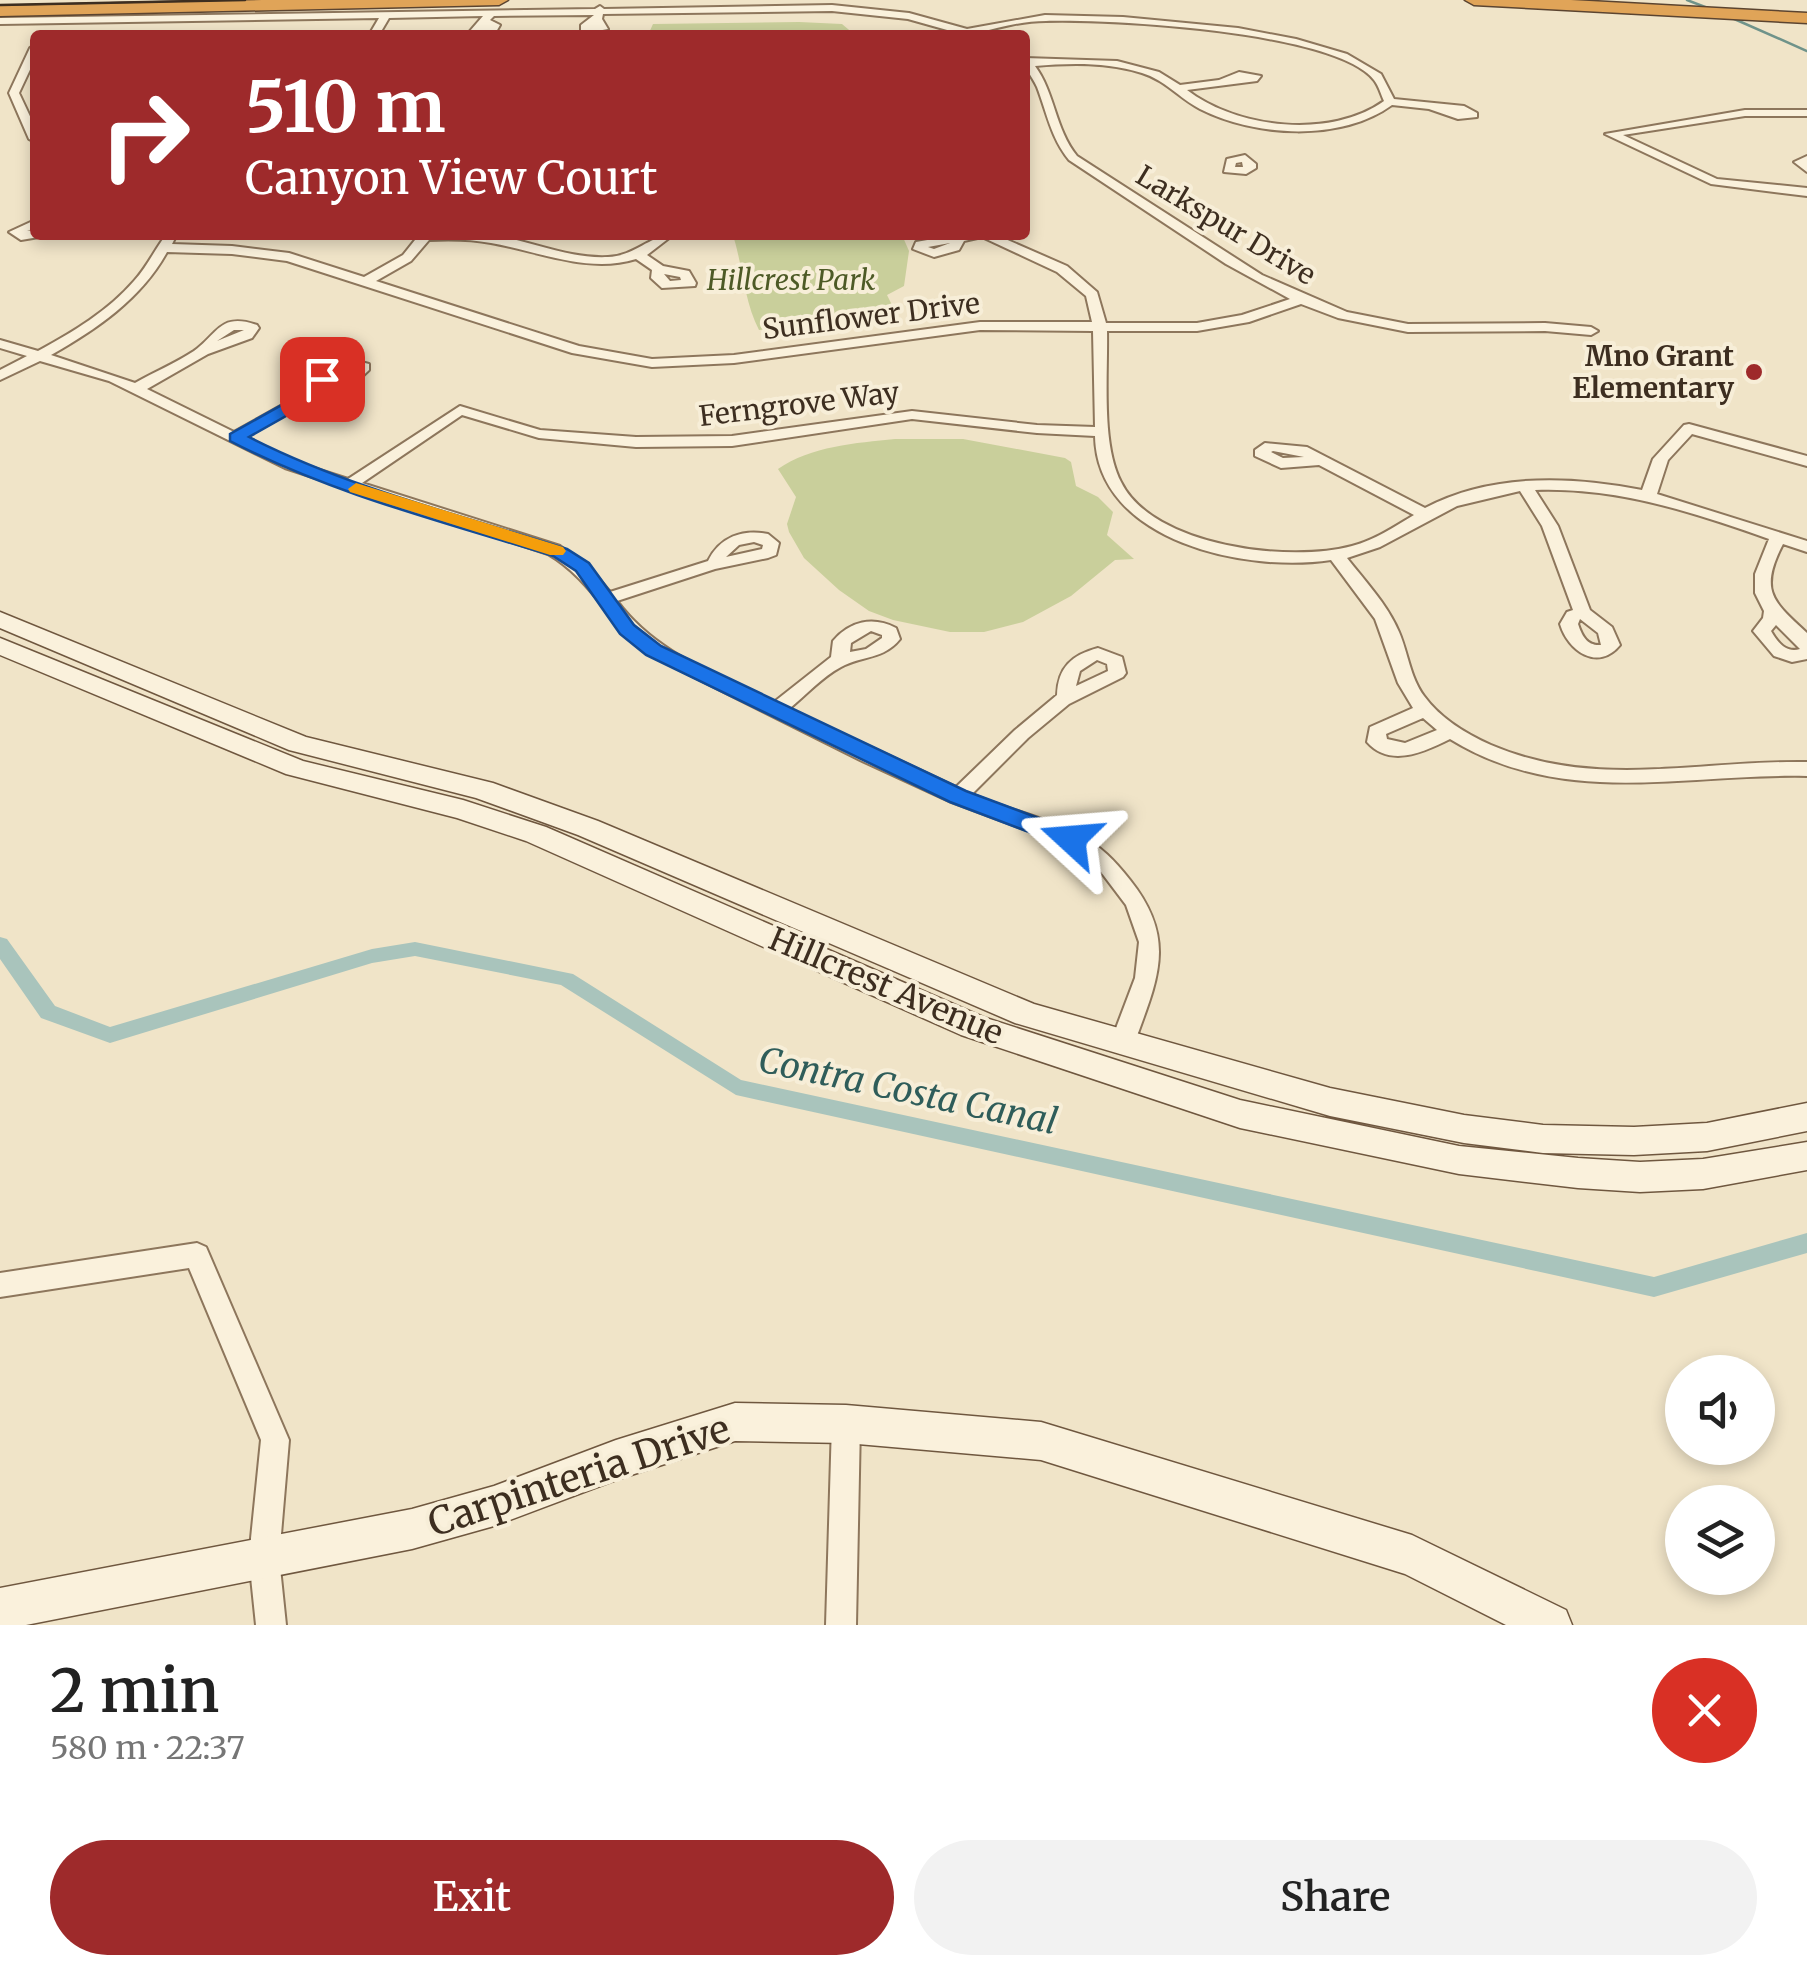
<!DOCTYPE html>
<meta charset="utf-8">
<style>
:root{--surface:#fff;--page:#f2f2f2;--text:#222;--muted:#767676;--accent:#9e2a2b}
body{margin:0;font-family:Merriweather,serif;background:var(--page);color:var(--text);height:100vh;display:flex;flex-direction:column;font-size:38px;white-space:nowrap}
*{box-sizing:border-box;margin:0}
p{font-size:32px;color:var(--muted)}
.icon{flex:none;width:55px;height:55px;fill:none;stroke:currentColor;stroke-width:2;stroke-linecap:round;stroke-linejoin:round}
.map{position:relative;height:1625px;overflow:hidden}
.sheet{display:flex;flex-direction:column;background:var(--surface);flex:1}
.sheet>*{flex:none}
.top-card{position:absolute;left:30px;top:30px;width:1000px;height:210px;border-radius:10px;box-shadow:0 5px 15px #0003;background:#9e2a2b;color:#fff;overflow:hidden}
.fabs{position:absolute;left:1665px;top:1355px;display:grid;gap:20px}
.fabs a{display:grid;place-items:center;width:110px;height:110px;border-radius:50%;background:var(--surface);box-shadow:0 5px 15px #0003;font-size:50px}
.pin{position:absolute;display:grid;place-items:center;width:85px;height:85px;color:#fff;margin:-42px;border-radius:20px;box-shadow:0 5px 15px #0006}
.me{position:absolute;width:110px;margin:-55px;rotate:289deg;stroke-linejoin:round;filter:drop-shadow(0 0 8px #0008)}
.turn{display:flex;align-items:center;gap:35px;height:210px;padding:0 50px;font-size:45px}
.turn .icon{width:130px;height:130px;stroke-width:2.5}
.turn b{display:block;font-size:70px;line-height:85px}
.round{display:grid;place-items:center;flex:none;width:105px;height:105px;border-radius:52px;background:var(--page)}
.overview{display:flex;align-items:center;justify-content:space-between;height:170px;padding:0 50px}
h1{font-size:60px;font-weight:600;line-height:75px}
.action{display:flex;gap:20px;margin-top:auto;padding:20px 50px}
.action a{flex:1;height:115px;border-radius:60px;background:var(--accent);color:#fff;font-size:40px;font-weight:600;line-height:115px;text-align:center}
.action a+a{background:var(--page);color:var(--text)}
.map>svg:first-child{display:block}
.green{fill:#c9cf9b}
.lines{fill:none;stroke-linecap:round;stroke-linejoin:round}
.stream{stroke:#6f938a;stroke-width:2.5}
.canal{fill:#a9c4bc;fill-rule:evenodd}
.street-casing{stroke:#8d765c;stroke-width:4}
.secondary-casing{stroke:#6f573f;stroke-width:3}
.highway-casing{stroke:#5b4430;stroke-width:3}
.street{fill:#faf1dc;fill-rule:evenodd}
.secondary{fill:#faf1dc;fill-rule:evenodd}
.highway{fill:#e0a458;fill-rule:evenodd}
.tram{stroke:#3d2e20;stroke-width:2.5}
.route{fill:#1a73e8;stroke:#114b97;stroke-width:2.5}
.slow{fill:#f59e0b}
.poi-dot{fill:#9e2a2b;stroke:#f7eed8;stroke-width:4}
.labels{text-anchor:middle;stroke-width:8;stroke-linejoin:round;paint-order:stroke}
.far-street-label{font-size:28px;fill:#3d2e20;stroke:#f7eed8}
.far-park-label{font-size:28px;font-style:italic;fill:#4d5a26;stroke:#f7eed8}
.far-poi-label{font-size:28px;font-weight:bold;fill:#3d2e20;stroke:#f7eed8;text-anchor:end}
.street-label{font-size:32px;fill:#3d2e20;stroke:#f7eed8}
.water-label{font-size:35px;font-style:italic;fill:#2f5d5a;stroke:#f7eed8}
.near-street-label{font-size:38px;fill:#3d2e20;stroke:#f7eed8}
</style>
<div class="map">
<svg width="1807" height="1625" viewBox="0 0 1807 1625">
<rect width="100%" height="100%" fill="#f0e4c8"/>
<path class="green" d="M799,22L842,24L855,35H648L653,24Z
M733,235H902L909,251L904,286L887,295L895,311L759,330C744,301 743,267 733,235Z
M895,439H963L1065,458L1071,462L1076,486L1098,497L1113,512L1107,535L1134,559L1115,560L1071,596L1023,622L984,632H950L893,620L869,611L839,590L804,558L789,532L787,524L796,497L778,469C811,446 856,443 895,439Z"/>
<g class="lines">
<path class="stream" d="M1687,0L1713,10
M1732,18L1807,51"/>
<path class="canal" d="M0,937L7,939L55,1006L110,1027L372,949L415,942L573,974L741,1080L1654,1277L1807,1233V1253L1654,1297L736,1095L561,985L415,956L372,963L110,1043L41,1018L0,959Z"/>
<g class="street-casing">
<path id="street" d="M832,5L909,13L967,29L1045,15L1123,17L1238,28L1296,39L1347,54L1381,74L1394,99L1464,106L1477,113V117L1458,119L1429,109L1392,105C1341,142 1255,137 1200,109C1179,98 1165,80 1142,73C1107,62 1070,63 1035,66C1055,93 1055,129 1077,156L1262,275L1347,312L1408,324L1545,323L1591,327L1598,331L1591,335L1545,331L1408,332L1338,318L1301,304L1249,322L1197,331H1107C1108,375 1101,444 1121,482C1153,547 1290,563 1352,546C1375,540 1394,527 1414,515L1319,465L1281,468L1255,456V450L1265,443L1307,447L1425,508C1491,473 1571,476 1642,490L1653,459L1684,425L1689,424L1807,456V466L1692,434L1668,460L1657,494L1807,541V552L1783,544C1758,592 1774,602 1807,633V659L1792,662L1774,656L1753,631L1763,618L1764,611L1755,593V574L1769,539C1693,512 1617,487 1535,490L1558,526L1590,610L1612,627L1620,645C1598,672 1568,651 1560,624L1567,612L1573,610L1542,526L1520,491L1457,506L1380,547L1347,558C1365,581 1387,604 1399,632C1408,653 1410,677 1424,696C1440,718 1466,734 1491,745C1596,790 1697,760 1807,762V776C1682,773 1564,809 1450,739C1424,752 1390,768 1367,742L1370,727L1413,708L1398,683L1375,619L1331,560C1247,573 1097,542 1095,436L1037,433L912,419L732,446L636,447L539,438L462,415L362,483L560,546L589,567L610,592L708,561C720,537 742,529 768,534L779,543L776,555L768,558L715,569L617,601C657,655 716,673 774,702L831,657L833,641C850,621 873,616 896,628L900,639C883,660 863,655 841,667C822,677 806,695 789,709L956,787L1015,730L1057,695C1058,667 1072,655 1098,648L1122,657L1126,673L1123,677L1069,704L1028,738L972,794C1007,810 1046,817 1079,835C1101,846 1115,861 1130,880C1178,940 1157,980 1134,1044L1130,1051L1122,1053L1114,1051L1110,1044L1135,978L1139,942L1126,905L1095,864L1064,844L951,802L860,760L648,654C609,623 591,579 548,554L285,468L109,381L40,361L0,380V370L27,356L0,348V340L38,351C73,332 108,311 134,281C147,267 155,249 166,235L175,238L172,244L232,246L289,253L364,277L403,255L419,235C443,235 468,233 491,235C530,240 567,259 608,257C635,256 650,235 673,235L647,255L663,266L689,271L696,283L695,286L662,288L651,278L652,270L636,259C588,274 538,251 491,243C470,239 450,239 429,240L411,261L376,281L579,346L652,359L734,355L980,322H1092L1086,296L1057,272L982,237L964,241L959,250L934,257L913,249L916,242L956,235H996L1067,266L1097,292L1106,323H1197L1242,315L1290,299L1226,264L1069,160C1051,138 1047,113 1037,87C1032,76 1025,70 1025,58L1117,61L1159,72L1180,85L1219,80L1239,72L1261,76L1257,81L1187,90C1238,129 1331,139 1384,101C1381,95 1379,86 1374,80C1336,31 1109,19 1046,21C1023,21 1000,27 978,33L981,35H965L908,19L832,11L603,14L602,19L608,29L586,33L581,30V25L594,15L494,16L490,20L500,25L496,32L475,34L470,31L483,16L389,18L379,35H369L379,18L0,24V18L595,9L600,6L604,9ZM950,243L934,249L928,247ZM167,252L232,254L287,261L572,353L652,367L734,363L980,330L1093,331L1095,427L1037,425L912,411L732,436L636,437L540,430L460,406L348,479L295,462L246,437L322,394L352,386L369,370V364L349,359L330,364L319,374L311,389L234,432L147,389L208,354L252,338L259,328L257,325C220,312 218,334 194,351C176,363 154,372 135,383L51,355C97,329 141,299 167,252ZM664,274L680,277L681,280L670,281ZM234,330H244L217,341ZM349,368H354L342,380L327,384L334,375ZM1273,451L1304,457L1283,458L1271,452ZM754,542L763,545L762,549L726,557L739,545ZM1580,619L1598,633L1601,645C1587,646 1582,636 1578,624ZM1776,625L1800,649C1786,653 1778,643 1771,631ZM871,631L882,635V638L866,649L850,652L851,643ZM1097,660L1107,664L1108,671L1076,686L1080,671ZM1423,718L1437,730L1405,743L1387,739L1386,734Z
M35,45V59L19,93L35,127V142L29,139L9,93L30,48Z
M1745,110H1807V116H1745L1623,135L1717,179L1807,188V196L1711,184L1605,134Z
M1245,155L1256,164V168L1246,174L1224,172L1227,159ZM1242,162L1243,167H1235L1236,163Z
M1807,156V172L1794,162Z
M35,220V228L27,231L35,230V235L39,237L21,240L9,232Z
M197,1243L206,1247L289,1440L279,1558L286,1625H256L249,1558L261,1440L189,1268L0,1297V1273Z
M846,1410L856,1414L860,1424L856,1625H826L832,1424L836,1414Z"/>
</g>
<g class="secondary-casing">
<path id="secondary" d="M0,612L306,737L493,783L598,821L1034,1004L1330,1088L1464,1115L1543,1125L1634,1127L1707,1123L1807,1103V1131L1707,1151L1634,1155L1543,1153L1464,1143L1330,1116L1015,1023L578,835L476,798L289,750L0,628Z
M0,638L303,761L463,800L546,827L983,1017L1240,1100L1459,1146L1578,1158L1640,1162L1703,1159L1807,1142V1170L1703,1189L1640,1192L1578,1188L1459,1174L1240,1128L961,1035L526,841L457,818L286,774L0,655Z
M735,1403L846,1405L1041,1422L1412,1535L1566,1610L1572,1625H1506L1405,1574L1041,1460L846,1443L735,1441L616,1480L494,1526L412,1549L26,1625H0V1588L412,1509L494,1486L616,1440Z"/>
</g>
<g class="highway-casing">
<path id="highway" d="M262,0H508L499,5L0,16V6Z
M1465,0H1571L1807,13V23L1474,5Z"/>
</g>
<use href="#street" class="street"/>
<use href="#secondary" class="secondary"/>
<use href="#highway" class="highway"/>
<path class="tram" d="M0,5L245,0"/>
</g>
<path class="route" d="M316,375L330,379L323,395L249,437C349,488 460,515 567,549L589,563L634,625L661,646L966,791L1079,833L1082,839L1079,845H1063L950,802L646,655L620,634L576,571L553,556C444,522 332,494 230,441V434L310,389Z"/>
<path class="slow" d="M356,483L563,547L566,551L563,555H550L350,492L348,489Z"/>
<circle class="poi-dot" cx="1754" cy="372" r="10"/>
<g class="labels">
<g class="far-street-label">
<text transform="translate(1226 225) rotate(31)" y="10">Larkspur Drive</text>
<text transform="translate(871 316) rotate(-7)" y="10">Sunflower Drive</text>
<text transform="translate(799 404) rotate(-7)" y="10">Ferngrove Way</text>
</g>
<g class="far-park-label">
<text x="791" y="290">Hillcrest Park</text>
</g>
<g class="far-poi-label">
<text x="1734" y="366">Mno Grant<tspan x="1734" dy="32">Elementary</tspan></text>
</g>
<g class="street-label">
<text transform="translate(886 986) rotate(23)" y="11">Hillcrest Avenue</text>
</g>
<g class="water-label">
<text transform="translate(908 1091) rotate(12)" y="12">Contra Costa Canal</text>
</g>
<g class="near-street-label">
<text transform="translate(579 1476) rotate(-18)" y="13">Carpinteria Drive</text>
</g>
</g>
</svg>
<div class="fabs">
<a><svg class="icon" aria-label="sound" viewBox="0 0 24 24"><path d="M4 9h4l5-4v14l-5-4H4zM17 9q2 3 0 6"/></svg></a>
<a><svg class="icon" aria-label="layers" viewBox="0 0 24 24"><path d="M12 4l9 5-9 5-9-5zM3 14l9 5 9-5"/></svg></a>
</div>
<div class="pin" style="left:322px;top:379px;background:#d93025"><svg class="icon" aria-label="arrive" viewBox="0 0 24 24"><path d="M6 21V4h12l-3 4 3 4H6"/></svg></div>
<svg class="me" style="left:1071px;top:839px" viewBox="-20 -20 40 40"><path d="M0-17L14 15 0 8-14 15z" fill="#1a73e8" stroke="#fff" stroke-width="4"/></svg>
<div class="top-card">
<div class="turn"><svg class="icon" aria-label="right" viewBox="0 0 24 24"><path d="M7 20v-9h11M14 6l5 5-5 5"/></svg><div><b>510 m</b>Canyon View Court</div></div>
</div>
</div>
<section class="sheet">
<div class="overview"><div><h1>2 min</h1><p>580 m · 22:37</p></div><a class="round" style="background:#d93025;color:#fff"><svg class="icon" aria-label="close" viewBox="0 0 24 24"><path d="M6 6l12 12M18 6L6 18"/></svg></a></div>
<div class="action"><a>Exit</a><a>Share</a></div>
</section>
